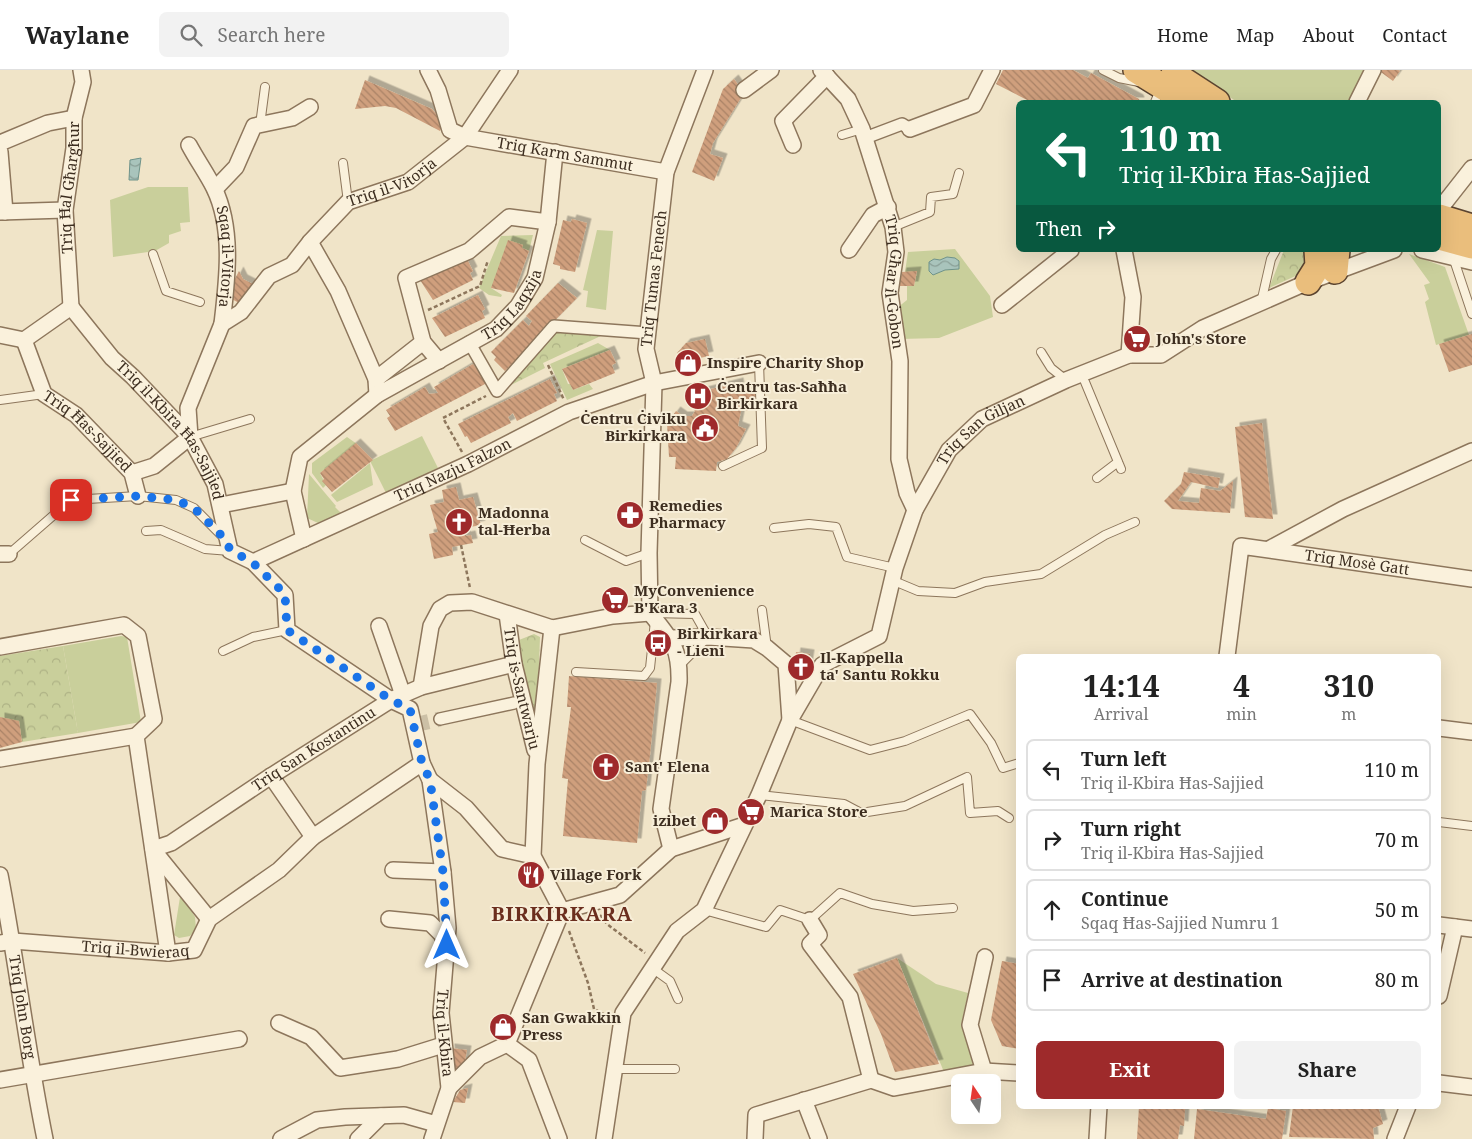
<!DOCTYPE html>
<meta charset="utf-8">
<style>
:root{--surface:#fff;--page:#f2f2f2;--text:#222;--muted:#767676;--line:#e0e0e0;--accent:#9e2a2b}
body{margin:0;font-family:"Noto Serif",serif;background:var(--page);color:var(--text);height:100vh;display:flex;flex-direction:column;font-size:19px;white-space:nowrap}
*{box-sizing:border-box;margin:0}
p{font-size:16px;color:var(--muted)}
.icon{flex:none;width:28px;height:28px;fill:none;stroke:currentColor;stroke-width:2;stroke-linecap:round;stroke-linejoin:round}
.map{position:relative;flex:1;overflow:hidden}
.details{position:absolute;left:1016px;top:584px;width:425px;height:455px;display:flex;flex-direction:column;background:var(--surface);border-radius:8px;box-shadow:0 5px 20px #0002}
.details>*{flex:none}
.hud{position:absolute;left:1016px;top:30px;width:425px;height:152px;border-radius:8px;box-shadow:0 5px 20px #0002;background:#0b6e4f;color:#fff;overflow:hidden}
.needle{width:32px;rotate:347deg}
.tools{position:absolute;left:951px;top:1004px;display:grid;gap:10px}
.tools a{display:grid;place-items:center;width:50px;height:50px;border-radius:8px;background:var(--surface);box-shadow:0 5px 20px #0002;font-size:25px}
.pin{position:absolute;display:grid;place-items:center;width:42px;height:42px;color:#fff;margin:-21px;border-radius:10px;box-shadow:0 2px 8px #0006}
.me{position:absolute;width:55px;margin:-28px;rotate:0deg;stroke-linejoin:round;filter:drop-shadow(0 0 4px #0008)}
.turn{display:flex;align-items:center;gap:18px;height:105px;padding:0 20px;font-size:22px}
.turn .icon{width:65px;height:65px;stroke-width:2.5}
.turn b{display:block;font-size:35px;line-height:42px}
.then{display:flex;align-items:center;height:48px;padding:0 20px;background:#0003;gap:10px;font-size:19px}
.eta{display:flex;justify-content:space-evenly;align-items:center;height:85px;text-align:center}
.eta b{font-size:30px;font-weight:700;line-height:35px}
.cta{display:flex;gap:10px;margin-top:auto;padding:10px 20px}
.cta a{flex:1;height:58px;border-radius:8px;background:var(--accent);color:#fff;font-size:20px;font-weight:700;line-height:58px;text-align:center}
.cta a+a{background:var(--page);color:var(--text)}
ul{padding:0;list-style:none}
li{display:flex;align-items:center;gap:15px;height:62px;margin:0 10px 8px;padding:0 10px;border:2px solid var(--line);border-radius:8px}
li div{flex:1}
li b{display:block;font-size:19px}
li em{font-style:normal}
header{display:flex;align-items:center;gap:30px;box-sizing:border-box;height:70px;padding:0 25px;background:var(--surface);border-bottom:1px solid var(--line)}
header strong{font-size:24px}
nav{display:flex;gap:28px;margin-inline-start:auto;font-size:18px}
.search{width:350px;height:45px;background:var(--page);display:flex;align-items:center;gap:12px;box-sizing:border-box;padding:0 18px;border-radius:8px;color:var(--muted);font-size:19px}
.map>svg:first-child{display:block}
.green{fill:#c9cf9b}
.park{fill:url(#park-crowns)}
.water{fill:url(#water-waves);stroke:#6f938a}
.building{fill:url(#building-back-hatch);filter:url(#shadow)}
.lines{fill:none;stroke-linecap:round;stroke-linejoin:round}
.minor-tunnel{stroke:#ccc0a6;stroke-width:15;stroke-dasharray:15 8;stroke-linecap:butt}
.service-casing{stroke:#8d765c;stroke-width:10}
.pedestrian-casing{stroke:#8d765c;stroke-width:14}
.minor-casing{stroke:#8d765c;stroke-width:18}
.trunk-casing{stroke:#5b4430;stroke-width:28}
.path{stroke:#8d765c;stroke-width:2.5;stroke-dasharray:4 2.5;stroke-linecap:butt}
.service{stroke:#faf1dc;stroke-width:8}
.pedestrian{stroke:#faf1dc;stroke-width:11}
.minor{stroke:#faf1dc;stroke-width:15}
.trunk{stroke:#eabe7c;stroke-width:25}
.route{stroke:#1a73e8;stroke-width:9;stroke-dasharray:0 16.2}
.labels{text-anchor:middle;stroke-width:4;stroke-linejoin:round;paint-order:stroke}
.street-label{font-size:15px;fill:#3d2e20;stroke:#f7eed8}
.poi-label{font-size:15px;font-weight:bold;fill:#3d2e20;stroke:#f7eed8;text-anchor:start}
.district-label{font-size:20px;font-weight:bold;letter-spacing:1px;fill:#6b2e1e;stroke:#f7eed8}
</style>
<header>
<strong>Waylane</strong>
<div class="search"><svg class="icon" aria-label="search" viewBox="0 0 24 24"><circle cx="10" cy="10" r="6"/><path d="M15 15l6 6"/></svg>Search here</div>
<nav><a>Home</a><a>Map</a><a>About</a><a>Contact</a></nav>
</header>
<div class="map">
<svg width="1472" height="1069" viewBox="0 0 1472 1069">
<defs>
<pattern id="park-crowns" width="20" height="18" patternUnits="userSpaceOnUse" patternTransform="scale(1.25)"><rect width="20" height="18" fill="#c9cf9b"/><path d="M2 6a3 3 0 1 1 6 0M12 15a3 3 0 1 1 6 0" fill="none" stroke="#aeb285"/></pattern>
<pattern id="water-waves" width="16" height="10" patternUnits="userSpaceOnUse" patternTransform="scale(1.25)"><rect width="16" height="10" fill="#a9c4bc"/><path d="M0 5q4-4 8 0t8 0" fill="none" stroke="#8ba098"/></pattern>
<pattern id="building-back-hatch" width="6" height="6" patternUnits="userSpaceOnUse" patternTransform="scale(1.25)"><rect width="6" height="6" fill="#cf9f7d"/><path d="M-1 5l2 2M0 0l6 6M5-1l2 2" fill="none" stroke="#a98266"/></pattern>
<filter id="shadow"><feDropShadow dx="4.5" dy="-4.5" stdDeviation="0" flood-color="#0004"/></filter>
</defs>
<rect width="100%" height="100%" fill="#f0e4c8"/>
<path class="green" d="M1190,0H1368L1350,32H1237Z
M148,117H188L190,152L180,153L181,161L169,165V173L155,181L113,187L110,130Z
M597,160L613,161L606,240L586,237L588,221L583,220Z
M533,165L529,181L522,178L491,218L502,225L501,227L489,225L479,218L501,166Z
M955,179L990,226L993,247L939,268L901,269L897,238L907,230V216H914L917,202H905L908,182Z
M1409,184L1445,197L1469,265L1436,275L1425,232L1429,229L1424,215L1430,213Z
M598,273L610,280L562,299L568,314H570L573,320L589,314L593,319L567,330L550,294Z
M422,366L438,398L386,423L370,391Z
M347,367L357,374L320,403L326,415L323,418L312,403V393Z
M370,393L373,415L337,432L331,425Z
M309,404L336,436L335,437L341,443L318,453L307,448Z
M121,566L127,567L141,652L78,663L63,576Z
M170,806L195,847L196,859L190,866L179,868L174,865L180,827L165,808Z
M897,888L936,914L968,923L961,955L975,994L944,1002Z"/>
<path class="park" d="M1284,180H1305V192L1300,204L1269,218Z
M556,260L605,264L543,293L545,298L507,317Z
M534,564L540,567L537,649L533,650L522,606L519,570Z
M63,576L78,663L22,672L19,652L0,647V586Z"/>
<path class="water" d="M141,88L138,110H129L130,90Z
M947,187L955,188L959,191V199L945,200L933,205L929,201V192L934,189L940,190Z"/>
<path class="building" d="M1003,0H1073L1088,8L1091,3L1139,29L1140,32H1031L996,14Z
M1378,0H1398L1400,1L1393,11Z
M734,9L744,23L713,73L710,84L723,88L714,111L692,102L723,19Z
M365,10L432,39L443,53L440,61L396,38L385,36L355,39Z
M572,149L587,153L575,202L560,199V196L553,194L563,150L571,152Z
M508,170L523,175L522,178L529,181L514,223L491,218Z
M466,187L473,201L470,203L473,210L433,230L420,210Z
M239,201L243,209L253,214L241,234L226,226Z
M917,201L914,216H899L902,202Z
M558,213L577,228L505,301L494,290L496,287L491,282L523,250L529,256L530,254L532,251L526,246Z
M478,225L485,239L482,241L485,248L445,267L432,248Z
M1472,264V295L1449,302L1439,274Z
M705,269L709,286L686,291L677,283L686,273Z
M610,280L616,293L612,295L615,303L573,320L562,299Z
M473,294L487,313L395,361L387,348L390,346L386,340L425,317L429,324L438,323L434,317Z
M550,309L557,323L554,324L557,331L517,351L513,343L508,347L511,353L471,373L467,366L465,367L458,354Z
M739,312L740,319L755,317L757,341H741L738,356L746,359L736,378L727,389L717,392L716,401L675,399L676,387H669L667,353L676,341L683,346H692L695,341L687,331L695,323Z
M1262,353L1268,407L1273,449L1245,447L1235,357Z
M356,373L373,390L332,422L322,411L324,409L320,403Z
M1184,402L1220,408L1218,418L1191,412L1178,431L1199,433L1201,418L1220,421L1233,411L1230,443L1172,439L1164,431L1181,414Z
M456,417L459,430L473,427L481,455L465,458L466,466L471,465L473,473L452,477L453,485L434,489L429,464L438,462L430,435L444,432L442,420Z
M796,582L810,584L806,611L793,609Z
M569,606L657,613L650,685L646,720L642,721L637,773L563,766L568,709L562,708L571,637H567Z
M0,647L19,651L22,672L0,678Z
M897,888L939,994L895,1002L881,964L853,904Z
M1002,891L1019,894V979L1002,976L991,950Z
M450,978L467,980L464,997L461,1001L451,1000Z
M468,1018L465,1033L453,1032L460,1020Z
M1139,1036H1172L1185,1039L1184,1056L1180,1055L1178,1069H1137Z
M1293,1036H1378L1383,1054L1373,1058L1374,1069L1289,1067Z
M1268,1038L1286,1041L1282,1069H1194L1197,1039L1266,1049Z"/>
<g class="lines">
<path class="minor-tunnel" d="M414,655L440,649"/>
<g class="service-casing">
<path id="service" d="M1103,0L1119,8L1139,12
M1155,32L1160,20
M260,55L265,17
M842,65L862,59
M343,93L348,132
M893,157L930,142L931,127L953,124L959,103
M153,184L166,221L200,232
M1453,187L1472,244
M1261,233L1271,189L1276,180
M1041,282L1051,298L1066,310
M1085,312L1121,399
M0,330L44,324
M190,367L250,349
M723,396L762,378L759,293
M1097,408L1118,392
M774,458L809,454L836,457L847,487L895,498
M146,461L161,460L205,479L230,481
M585,470L626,491L649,483
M9,484L71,430L138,426L176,430L194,438L225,469
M894,511L918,521L955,523L985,512L1041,504L1105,465L1135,452
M762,540L767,578
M652,543L695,544L708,567L680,595
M223,581L253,567L287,560
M576,602L644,606L650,598L655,551
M790,650L870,680L905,671L970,644L991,673L1003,698L1019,693
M759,725L844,734L861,743L905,736L967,707L970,743L998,741L1009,748
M1439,752L1472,756
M704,840L766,857L780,840L810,850L840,823L872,834L913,841L953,838
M652,898L670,911L678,929
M616,999H675"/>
</g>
<g class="pedestrian-casing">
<path id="pedestrian" d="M865,68L902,54L910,59
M469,272L497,321L554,256L648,263
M440,649L514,633"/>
</g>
<g class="minor-casing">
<g id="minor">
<path id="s1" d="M428,0L438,20L450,60L465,67L666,102"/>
<path id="s2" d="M821,0L848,29L862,59L893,157L896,182L890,223L900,291L899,389L907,423L915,440"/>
<path d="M744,20L771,0"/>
<path d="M1357,32L1373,0"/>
<path d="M910,59L974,35L992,0"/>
<path d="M0,73L48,53L74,48"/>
<path id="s3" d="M189,75C197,90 207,104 214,118C234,159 227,211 222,254"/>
<path d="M793,75L783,51L827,6"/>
<path d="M0,82L5,142"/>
<path d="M215,119L236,97L254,56L292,48L310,37"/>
<path d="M1439,140L1472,98"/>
<path d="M0,142L65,140"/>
<path d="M310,172L338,221L376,309L377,325"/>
<path d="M849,180L873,145L888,137"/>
<path d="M1124,180L1133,227L1129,285"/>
<path d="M1422,180L1472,192"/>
<path d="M1002,235L1071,180"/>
<path id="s4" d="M71,237L112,288L133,307L190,367L215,414L230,481L253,492L285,525L287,560L391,630L410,639L422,693L430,710L443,802L448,858L441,943L449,1018L432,1069"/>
<path id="s5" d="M71,237L65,140L74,78V48L83,12L81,0"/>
<path d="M0,265L24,270L71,237"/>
<path id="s6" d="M24,270L44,324L76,345L132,403L138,426"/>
<path d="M439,291L423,272L406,208L469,181L509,147L548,152"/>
<path d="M376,309L423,272"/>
<path id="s7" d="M190,367L188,338L222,254L241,242L269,206L292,195L310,172L348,132L408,112L465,67L510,0"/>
<path d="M132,403L154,396L190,367"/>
<path d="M221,435L293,421"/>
<path id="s8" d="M304,469L293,421L300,387L377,325L496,259L518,236L535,208L548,152L555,82"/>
<path d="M1269,479L1343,439L1472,381"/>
<path d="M0,484H9"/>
<path id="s9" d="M253,492L468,394L569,342L654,313L759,293"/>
<path id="s10" d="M650,543L649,483L654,313L646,279L666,102L705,0"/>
<path d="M650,543C671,569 680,577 679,612L661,739L671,779"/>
<path id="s11" d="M507,544L514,594L535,680"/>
<path d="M379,556L403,625"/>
<path d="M552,558L537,694L533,786L562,841"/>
<path d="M672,568L708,567L754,570L767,578L786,594L790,650"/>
<path d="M0,577L124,555L138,566L154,649L136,666L168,883"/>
<path id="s12" d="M1227,586L1241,476L1472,509"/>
<path d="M421,617L431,556L440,539L450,533L472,532L552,558L613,546L650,543"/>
<path d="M1439,658L1472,662"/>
<path d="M0,689L136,666"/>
<path d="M271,706L313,767"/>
<path d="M430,710L466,738L502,779L533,786"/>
<path id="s13" d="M153,779L171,773L271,706L391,630L421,617L514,594"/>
<path d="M154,781L209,849"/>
<path d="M393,800L443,802"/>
<path id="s14" d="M0,805C17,893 27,981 45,1069"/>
<path d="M562,841L620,825L671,779L744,755"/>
<path d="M389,849L430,853L441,864L447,875"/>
<path d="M810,850L819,865L810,874L850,927L871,1010"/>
<path d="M1439,855L1472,859"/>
<path id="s15" d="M0,873L13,871L168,883L194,880L209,849L279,800L313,767L422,693"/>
<path d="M1439,926L1455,857"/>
<path d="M279,953L311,967L340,998L398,989L443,975"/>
<path d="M507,974L529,990L559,1069"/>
<path d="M984,1001L970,955L985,887"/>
<path d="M0,1010L239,969"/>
<path d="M1439,1013L1472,1017"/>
<path d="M449,1018L480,987L507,974L562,841"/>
<path d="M804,1030L819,1069"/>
<path d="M281,1069L317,1050L345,1047L404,1045L436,1054"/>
<path d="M358,1069L381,1046"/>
<path id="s16" d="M604,1069L623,943L677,861L704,840L759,725L790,650L822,595L879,566L895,498L915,440L949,380L982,349L1066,310L1129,285H1161L1203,258L1308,212L1394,180"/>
<path d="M755,1069L756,1045L871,1010L894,1018L984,1001L1019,1003"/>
<path d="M1097,1069L1099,1036"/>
<path d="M1395,1069L1408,1036"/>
</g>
</g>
<g class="trunk-casing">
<path id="trunk" d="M1136,0L1188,32
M1174,4L1217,32
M1439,147L1472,157
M1439,167L1472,176
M1335,201L1337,180
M1308,212L1318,196L1317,180"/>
</g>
<path class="path" d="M428,240L480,216L488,190
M548,295L564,330
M462,382L443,348L486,326
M461,475L470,518
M600,845L607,854L645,883
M569,861L588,913L594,939L609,947"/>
<use href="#service" class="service"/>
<use href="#pedestrian" class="pedestrian"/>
<use href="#minor" class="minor"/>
<use href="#trunk" class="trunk"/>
</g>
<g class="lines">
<path class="route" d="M71,430L138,426L176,430L194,438L226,470L230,480L252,492L285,524L287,560L391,630L410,639L422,693L430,710L443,802L447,875"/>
</g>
<defs>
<g id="supermarket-disc" transform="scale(1.4375)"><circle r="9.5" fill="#9e2a2b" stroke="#f7eed8"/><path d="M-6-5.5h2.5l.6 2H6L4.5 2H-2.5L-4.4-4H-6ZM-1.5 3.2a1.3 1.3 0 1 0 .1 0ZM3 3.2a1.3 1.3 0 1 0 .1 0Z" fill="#fff"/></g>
<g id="shop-disc" transform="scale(1.4375)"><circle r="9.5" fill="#9e2a2b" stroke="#f7eed8"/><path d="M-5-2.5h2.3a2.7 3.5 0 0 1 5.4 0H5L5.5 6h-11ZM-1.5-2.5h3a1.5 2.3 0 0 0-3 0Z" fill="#fff"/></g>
<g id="hospital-disc" transform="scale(1.4375)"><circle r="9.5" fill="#9e2a2b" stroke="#f7eed8"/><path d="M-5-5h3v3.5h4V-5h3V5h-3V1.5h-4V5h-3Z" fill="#fff"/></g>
<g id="civic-disc" transform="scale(1.4375)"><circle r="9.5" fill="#9e2a2b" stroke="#f7eed8"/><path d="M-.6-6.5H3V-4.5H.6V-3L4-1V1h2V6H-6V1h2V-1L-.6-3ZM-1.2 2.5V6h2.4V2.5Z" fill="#fff"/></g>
<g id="pharmacy-disc" transform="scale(1.4375)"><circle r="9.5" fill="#9e2a2b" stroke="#f7eed8"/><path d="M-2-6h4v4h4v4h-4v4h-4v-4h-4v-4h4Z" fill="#fff"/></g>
<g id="church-disc" transform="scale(1.4375)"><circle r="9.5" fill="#9e2a2b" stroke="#f7eed8"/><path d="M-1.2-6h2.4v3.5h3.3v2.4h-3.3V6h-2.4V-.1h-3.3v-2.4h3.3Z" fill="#fff"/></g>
<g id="bus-disc" transform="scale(1.4375)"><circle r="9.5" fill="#9e2a2b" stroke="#f7eed8"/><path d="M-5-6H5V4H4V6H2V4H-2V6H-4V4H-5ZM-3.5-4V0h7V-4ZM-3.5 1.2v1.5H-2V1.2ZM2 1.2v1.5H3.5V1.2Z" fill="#fff"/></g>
<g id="restaurant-disc" transform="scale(1.4375)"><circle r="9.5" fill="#9e2a2b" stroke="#f7eed8"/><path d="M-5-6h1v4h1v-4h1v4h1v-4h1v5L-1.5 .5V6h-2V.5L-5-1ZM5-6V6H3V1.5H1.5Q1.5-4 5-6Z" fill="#fff"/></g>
</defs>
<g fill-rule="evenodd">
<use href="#supermarket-disc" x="1137" y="269"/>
<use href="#shop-disc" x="688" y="293"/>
<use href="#hospital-disc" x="698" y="326"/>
<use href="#civic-disc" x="705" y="358"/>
<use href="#pharmacy-disc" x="630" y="445"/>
<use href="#church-disc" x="459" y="452"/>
<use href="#supermarket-disc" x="615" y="530"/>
<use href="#bus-disc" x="658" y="573"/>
<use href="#church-disc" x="801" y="597"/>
<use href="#church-disc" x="606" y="697"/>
<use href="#supermarket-disc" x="751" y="742"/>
<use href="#shop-disc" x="715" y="751"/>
<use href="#restaurant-disc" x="531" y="805"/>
<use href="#shop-disc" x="503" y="957"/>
</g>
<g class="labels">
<g class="street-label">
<text dy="5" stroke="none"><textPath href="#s1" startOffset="182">Triq Karm Sammut</textPath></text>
<text dy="5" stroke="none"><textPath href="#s7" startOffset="346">Triq il-Vitorja</textPath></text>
<text dy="5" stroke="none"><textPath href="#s5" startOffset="120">Triq Ħal Għargħur</textPath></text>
<text dy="5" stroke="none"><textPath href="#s3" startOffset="120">Sqaq il-Vitorja</textPath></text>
<text dy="5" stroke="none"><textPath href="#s10" startOffset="336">Triq Tumas Fenech</textPath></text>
<text dy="5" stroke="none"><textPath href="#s2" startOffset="231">Triq Għar il-Ġobon</textPath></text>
<text dy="5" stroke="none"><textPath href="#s8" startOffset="348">Triq Laqxija</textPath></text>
<text dy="5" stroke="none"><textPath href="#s6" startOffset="115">Triq Ħas-Sajjied</textPath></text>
<text dy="5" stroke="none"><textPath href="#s4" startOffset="160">Triq il-Kbira Ħas-Sajjied</textPath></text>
<text dy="5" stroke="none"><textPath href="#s16" startOffset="834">Triq San Ġiljan</textPath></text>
<text dy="5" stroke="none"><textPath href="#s9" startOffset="220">Triq Nazju Falzon</textPath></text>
<text dy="5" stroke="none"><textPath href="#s12" startOffset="228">Triq Mosè Gatt</textPath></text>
<text dy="5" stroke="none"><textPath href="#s11" startOffset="76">Triq is-Santwarju</textPath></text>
<text dy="5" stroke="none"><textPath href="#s13" startOffset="190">Triq San Kostantinu</textPath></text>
<text dy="5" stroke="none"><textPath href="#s15" startOffset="136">Triq il-Bwieraq</textPath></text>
<text dy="5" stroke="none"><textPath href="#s14" startOffset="134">Triq John Borg</textPath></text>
<text dy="5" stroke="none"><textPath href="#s4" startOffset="880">Triq il-Kbira</textPath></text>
</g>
<g class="poi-label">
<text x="1156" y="274">John's Store</text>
<text x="707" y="298">Inspire Charity Shop</text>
<text x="717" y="322">Ċentru tas-Saħħa<tspan x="717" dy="17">Birkirkara</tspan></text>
<text x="686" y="354" text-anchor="end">Ċentru Ċiviku<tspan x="686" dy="17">Birkirkara</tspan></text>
<text x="649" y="441">Remedies<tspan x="649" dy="17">Pharmacy</tspan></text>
<text x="478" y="448">Madonna<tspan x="478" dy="17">tal-Ħerba</tspan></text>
<text x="634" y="526">MyConvenience<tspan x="634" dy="17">B'Kara 3</tspan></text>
<text x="677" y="569">Birkirkara<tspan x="677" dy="17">- Lieni</tspan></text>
<text x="820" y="593">Il-Kappella<tspan x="820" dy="17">ta' Santu Rokku</tspan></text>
<text x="625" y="702">Sant' Elena</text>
<text x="770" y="747">Marica Store</text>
<text x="696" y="756" text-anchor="end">izibet</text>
<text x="550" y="810">Village Fork</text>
<text x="522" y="953">San Gwakkin<tspan x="522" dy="17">Press</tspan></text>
</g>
<g class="district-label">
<text x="562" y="851">BIRKIRKARA</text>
</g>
</g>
</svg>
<div class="tools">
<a><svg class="needle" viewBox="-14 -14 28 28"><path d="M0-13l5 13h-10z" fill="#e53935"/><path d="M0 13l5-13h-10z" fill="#767676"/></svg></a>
</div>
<div class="pin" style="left:71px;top:430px;background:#d93025"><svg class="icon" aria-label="arrive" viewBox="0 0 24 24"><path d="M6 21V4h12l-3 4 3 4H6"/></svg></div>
<svg class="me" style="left:447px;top:875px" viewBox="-20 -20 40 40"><path d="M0-17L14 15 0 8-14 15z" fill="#1a73e8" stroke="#fff" stroke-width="4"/></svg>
<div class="hud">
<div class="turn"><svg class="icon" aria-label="left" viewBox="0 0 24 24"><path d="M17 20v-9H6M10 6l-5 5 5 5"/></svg><div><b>110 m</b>Triq il-Kbira Ħas-Sajjied</div></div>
<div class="then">Then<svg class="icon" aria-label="right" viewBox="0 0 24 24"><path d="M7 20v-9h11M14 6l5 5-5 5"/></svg></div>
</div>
<section class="details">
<div class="eta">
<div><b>14:14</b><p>Arrival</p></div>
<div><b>4</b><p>min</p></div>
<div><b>310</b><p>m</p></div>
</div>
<ul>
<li><svg class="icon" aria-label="left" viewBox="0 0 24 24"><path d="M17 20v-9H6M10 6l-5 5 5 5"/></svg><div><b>Turn left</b><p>Triq il-Kbira Ħas-Sajjied</p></div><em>110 m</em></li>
<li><svg class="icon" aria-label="right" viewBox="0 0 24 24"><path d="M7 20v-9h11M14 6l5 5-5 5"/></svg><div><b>Turn right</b><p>Triq il-Kbira Ħas-Sajjied</p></div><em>70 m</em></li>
<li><svg class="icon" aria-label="ahead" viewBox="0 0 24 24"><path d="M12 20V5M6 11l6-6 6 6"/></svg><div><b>Continue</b><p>Sqaq Ħas-Sajjied Numru 1</p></div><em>50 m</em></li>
<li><svg class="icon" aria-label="arrive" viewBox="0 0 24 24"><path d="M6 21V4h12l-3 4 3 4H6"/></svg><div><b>Arrive at destination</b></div><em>80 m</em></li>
</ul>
<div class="cta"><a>Exit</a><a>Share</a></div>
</section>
</div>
